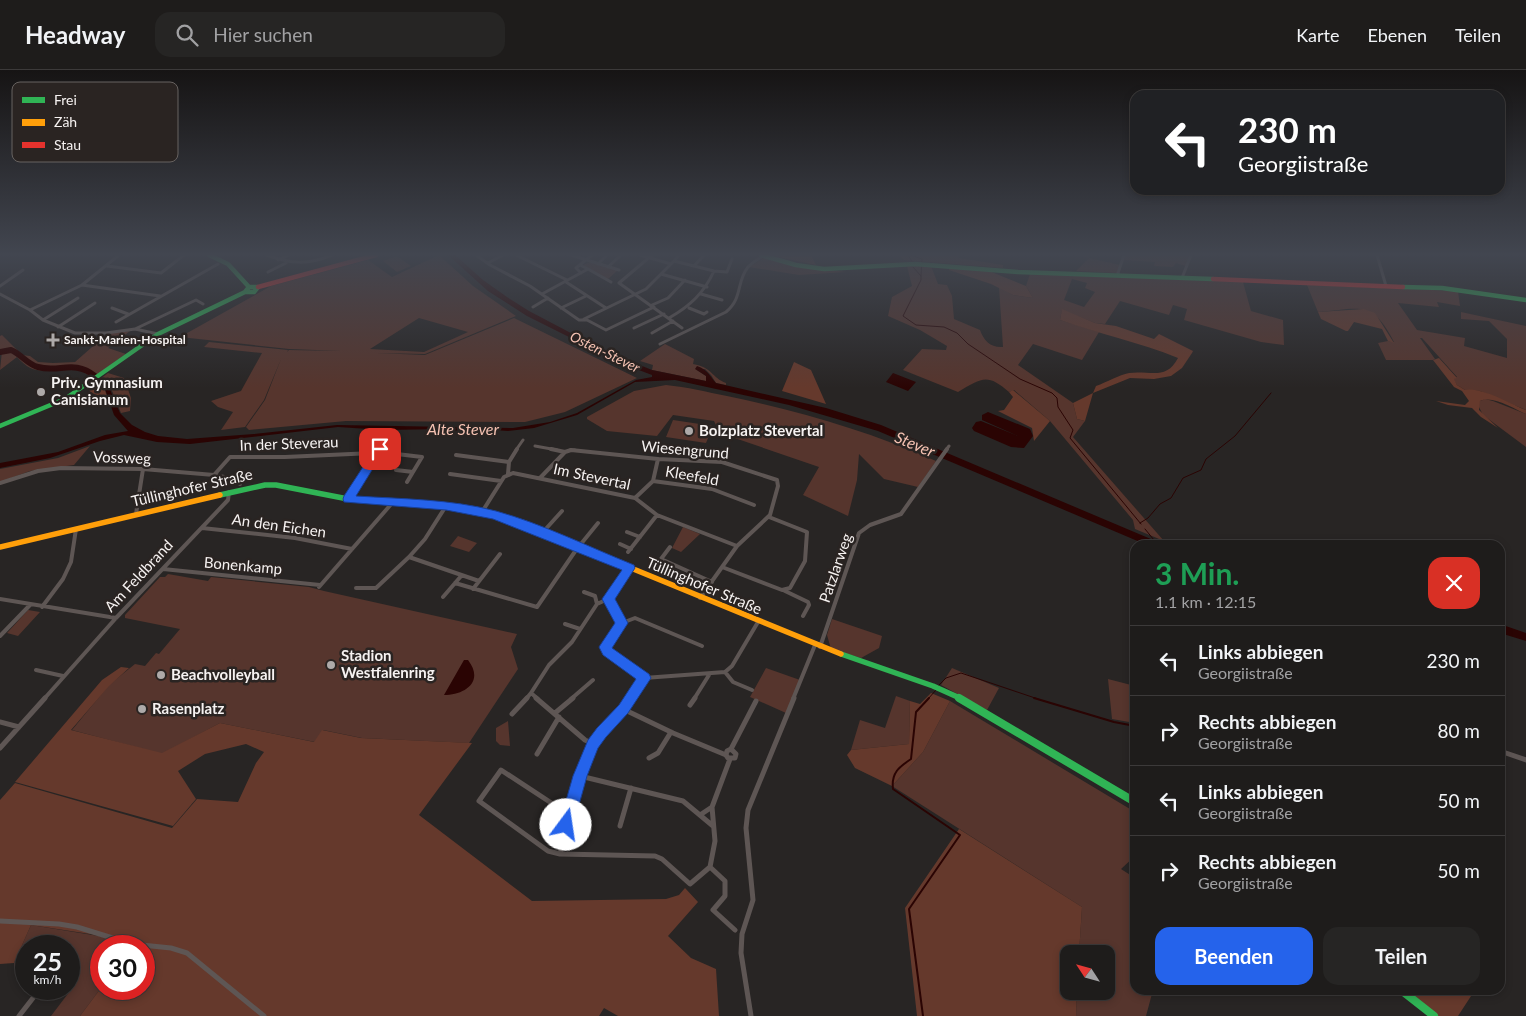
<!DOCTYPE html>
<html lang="de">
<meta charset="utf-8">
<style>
:root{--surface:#1e1c1b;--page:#262524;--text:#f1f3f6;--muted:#a1a1a3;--line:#3c3a3a;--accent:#2563eb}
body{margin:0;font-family:Lato,sans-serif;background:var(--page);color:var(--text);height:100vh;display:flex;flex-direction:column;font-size:19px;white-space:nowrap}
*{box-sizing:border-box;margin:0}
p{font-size:16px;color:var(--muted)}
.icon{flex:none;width:28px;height:28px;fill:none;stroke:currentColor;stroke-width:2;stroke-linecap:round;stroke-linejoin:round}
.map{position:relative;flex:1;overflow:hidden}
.details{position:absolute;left:1130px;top:470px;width:375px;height:455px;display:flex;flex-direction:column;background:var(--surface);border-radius:15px;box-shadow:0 2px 8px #0003,0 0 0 1px var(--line)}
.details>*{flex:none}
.top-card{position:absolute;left:1130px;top:20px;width:375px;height:105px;border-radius:15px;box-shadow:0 2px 8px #0003,0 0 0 1px var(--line);background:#202124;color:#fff;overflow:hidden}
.needle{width:32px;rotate:306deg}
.fabs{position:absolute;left:1060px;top:875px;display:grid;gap:10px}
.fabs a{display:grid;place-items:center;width:55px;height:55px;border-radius:10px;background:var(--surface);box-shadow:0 2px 8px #0003,0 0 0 1px var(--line);font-size:25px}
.speed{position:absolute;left:15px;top:865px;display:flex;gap:10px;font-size:25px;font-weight:700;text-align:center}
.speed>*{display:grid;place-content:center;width:65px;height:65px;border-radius:50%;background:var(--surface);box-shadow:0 2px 8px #0003,0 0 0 1px var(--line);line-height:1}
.speed small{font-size:12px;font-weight:400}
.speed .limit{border:8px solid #d22;background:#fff;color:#111}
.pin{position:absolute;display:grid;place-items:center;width:42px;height:42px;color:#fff;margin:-21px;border-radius:10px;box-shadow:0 2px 8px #0006}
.me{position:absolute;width:55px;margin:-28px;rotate:14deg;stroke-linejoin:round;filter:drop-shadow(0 0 4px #0008)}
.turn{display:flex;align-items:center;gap:18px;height:105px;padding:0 25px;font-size:22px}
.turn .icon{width:65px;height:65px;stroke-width:2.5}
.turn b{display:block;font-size:35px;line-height:42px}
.round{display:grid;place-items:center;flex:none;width:52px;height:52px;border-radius:15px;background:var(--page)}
.overview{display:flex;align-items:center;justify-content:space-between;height:85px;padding:0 25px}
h1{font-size:30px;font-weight:700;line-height:38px;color:#1e9e55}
.cta{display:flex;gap:10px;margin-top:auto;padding:10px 25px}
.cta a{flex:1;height:58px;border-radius:15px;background:var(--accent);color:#fff;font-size:20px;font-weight:700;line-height:58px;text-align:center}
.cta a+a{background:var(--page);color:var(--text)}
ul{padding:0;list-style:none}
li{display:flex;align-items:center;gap:15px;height:70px;padding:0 25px;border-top:1px solid var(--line)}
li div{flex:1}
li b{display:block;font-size:19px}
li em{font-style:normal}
header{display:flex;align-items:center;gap:30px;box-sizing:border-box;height:70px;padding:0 25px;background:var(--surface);border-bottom:1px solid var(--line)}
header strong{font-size:24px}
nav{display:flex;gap:28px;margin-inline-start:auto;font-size:18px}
.search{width:350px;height:45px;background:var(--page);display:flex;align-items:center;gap:12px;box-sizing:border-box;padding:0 18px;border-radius:15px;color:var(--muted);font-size:19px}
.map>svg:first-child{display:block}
.green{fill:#56352d;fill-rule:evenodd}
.forest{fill:#65392c}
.water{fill:#2a0403}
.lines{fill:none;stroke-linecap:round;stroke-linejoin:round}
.stream-far1{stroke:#2a0403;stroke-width:1}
.stream{stroke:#2a0403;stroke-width:2}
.river{stroke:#2a0403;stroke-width:6}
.street-far2{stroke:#5e5654;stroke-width:3}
.street-far1{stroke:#5e5654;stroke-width:4}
.street{stroke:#5e5654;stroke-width:5}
.fast-far2{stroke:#30b455;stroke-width:4.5}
.fast-far1{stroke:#30b455;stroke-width:5.5}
.fast{stroke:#30b455;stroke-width:8}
.slow{stroke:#ff9f0a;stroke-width:5.5}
.jam{stroke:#e5322d;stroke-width:4.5}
.route{fill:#2563eb;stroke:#184099}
.poi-dot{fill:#aeaaa9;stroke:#2a2422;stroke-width:2}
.labels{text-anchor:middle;stroke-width:5;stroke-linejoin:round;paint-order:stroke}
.far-poi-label{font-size:12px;font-weight:bold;fill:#f6f2f1;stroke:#2a2422;text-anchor:start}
.far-water-label{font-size:14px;font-style:italic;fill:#f5c2b2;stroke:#2a2422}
.poi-label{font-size:15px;font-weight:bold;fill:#f6f2f1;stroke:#2a2422;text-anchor:start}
.street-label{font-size:15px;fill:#f6f2f1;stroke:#2a2422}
.water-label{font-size:16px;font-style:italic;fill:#f5c2b2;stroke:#2a2422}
.key{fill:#2a2422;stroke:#676260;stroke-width:1}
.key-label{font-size:14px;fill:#f6f2f1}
</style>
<header>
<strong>Headway</strong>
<div class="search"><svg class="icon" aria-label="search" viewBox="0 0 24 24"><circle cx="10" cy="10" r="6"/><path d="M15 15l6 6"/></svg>Hier suchen</div>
<nav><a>Karte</a><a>Ebenen</a><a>Teilen</a></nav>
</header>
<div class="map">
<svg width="1526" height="946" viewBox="0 0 1526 946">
<rect width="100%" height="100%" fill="#282524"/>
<path class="green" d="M439,185L473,216L516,246L425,284L376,283L425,285L514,248L637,308L565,342L525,352L346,351L249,360L246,357L265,330L281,289L264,330L245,357L221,360L233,342L218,337L211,331L241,321L262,283L204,277L209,272L288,280L287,282L289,280L342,281L289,279L180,267L271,216L368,190L392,207ZM419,248L468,262L424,282L370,279Z
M898,185H958L959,188L1003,195V198L904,190Z
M1079,185H1090L1089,188L1120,195L1117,203L1076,201L1089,188Z
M1124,185H1188L1189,186L1186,196L1176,193L1173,197L1154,196L1155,192L1123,190Z
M397,186L411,196L397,202L383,191Z
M765,187L796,195L846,202L799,205L749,197Z
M590,192L618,200L608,209L583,195Z
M907,196H931L938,214L947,215L952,226L954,249L980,260C984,271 991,278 1003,277L999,217L1013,225L1033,228L1026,216L1030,204L1243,212L1251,241L1283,250L1284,275L1261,272L1184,250L1187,239L1173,235L1169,245L1120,231L1105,254L1095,253L1062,240L1060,250L1099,262L1082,290L1033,274L1018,295L1073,333L1077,349L1085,351L1073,367L1164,471L1135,459L1133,450L1050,351L1014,320L1009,322C987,303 982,308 958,322L903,300L922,279L946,280L947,276L920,260L888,246L892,227L912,216ZM1072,209L1087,213L1085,218L1095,222L1084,237L1064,230Z
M1307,215L1458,221L1460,236L1437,232L1439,237L1398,233L1417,260L1465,268L1464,276L1507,288V269L1489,251L1461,249V242L1526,256V340L1480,321L1465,320L1457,315L1453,309L1457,307L1422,268H1420L1435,289L1433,290H1386L1378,273L1388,271L1394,272C1372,229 1360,239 1318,242Z
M130,261L108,278L126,284L92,308C88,305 83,301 79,299C53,289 42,315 17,287L0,300L2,281H0V266L2,265L22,285L30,286L38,292L53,293L75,292L108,263Z
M665,274L694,289L693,294C712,297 712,308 726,313V315L716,313L711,305L705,299L697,300L706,306V311L652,300L653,295L640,291Z
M108,303L124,308L131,328L130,341L121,343L110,316L100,309Z
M666,315C687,317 707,322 727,326C802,342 865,360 936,391L918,417L884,409L859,384L857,410L848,446L803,425L819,397L720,363L714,351L673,345L657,366L607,361L587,349V347L634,321Z
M1485,329L1493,331L1526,344V377L1483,345L1478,335L1480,331Z
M673,350L713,356L706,373L666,367Z
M90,376L74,395L30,401L0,412V399L58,388Z
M683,457L700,464L681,482L672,478Z
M458,466L477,473L469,482L450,476Z
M168,504L208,511L211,507L309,517L324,521L517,564L511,577L518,599L469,673L362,668L323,660L315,672L220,653L162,684L72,660L109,615L135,594L145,596L156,583L159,584L180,559L125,548V545L160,507H165Z
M28,540L40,542L18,566L7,563Z
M832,549L882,566L879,578L861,588L831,579L827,565Z
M766,598L800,610L786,643L750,627Z
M952,598L999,618L987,640L941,615Z
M1108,609L1135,616V653L1112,649Z
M896,626L910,631L909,674L851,680L860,650L885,658Z
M950,631L1135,742V786L1121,799L1135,808V920H1153L1146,946H1076L1077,921H1106V884H1079L1082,837L892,716L923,682Z
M508,651L510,676L500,675L496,671V658Z
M31,855L136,872L133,876H101V918L80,946H51L70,921L66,919H69V876H26V903L14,898V893Z"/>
<path class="forest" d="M769,185H811L816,195Z
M950,197L989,201L1026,216L1033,228L1013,225L991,214L949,200Z
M1062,239L1095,253L1116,256L1154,269L1159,264L1193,281L1192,283L1182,298L1171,306L1154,309L1130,308L1093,323L1085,351L1077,349L1073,333L1093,323L1096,316C1107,312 1119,305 1129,303C1150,300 1166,311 1178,288C1139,272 1099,264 1060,250Z
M1364,239L1375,243L1394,273L1388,271L1382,259L1354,252L1348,261H1346L1321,249L1318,242Z
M1439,288L1457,308L1454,309L1457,315L1465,320C1480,316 1511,334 1526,340V344C1514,339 1493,325 1480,331L1479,340L1498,358L1481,347L1472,338L1448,335L1436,331L1465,335L1469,331L1462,321L1454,317L1433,290Z
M794,292L811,300L826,334L782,321Z
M97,311L105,320L109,333L100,335L99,326L90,322L89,317Z
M1013,320L1050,351L1034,371L1032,358L998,341L1004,340L1013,327L1009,322Z
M121,597L129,598L109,616L71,660L162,683L220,653L314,672L322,660L361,668L472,673L419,745L532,831L666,829L679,825L685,818L698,832L668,866L691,888L716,899L719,946H618L604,938L599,946H80L101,918L144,919V876L136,871L31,855L14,893L0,894V730L15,713L172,758L197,729L238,732L256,693L264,682L246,674L205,684L178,701L196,729L173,756L15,712L102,610Z
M931,623L950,631L923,682L892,716L855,698L847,685L851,680L909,674L910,631L920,634Z
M959,759L1082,837L1079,884H1069V921H1077L1076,946H917L905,838Z
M1403,920H1469L1473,923L1458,946H1436Z"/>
<path class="water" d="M448,185H455L483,210L507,227L529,241L605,281L652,300L706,311V306L695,299L697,296C708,300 709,305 716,313L826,338L881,355L1165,475H1147L878,361L789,335L675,310L635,312L577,345L534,358L508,361L479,359L448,361L446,359L384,360L338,357L190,374L157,372L124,365L100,371L50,388L0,398V393L58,382L105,365L128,361L114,345L104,316L89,299L109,317L120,343L132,355L145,362L158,366L187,369L254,364L337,355L513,358L550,352L577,343L636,310L652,307V305L623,294L527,246L488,221Z
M893,303L916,312L908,321L886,312Z
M988,342L1030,359L1033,366L1024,378L1011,377L974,361L972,358L976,352L981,351L1018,366L982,350V345Z
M1500,554L1526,563V571L1500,563Z
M464,590H468C485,612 464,625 444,625Z"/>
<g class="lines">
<path class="stream-far1" d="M908,185L913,193
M911,185L922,189L921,206
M913,197L921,206V210L903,246L916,255L944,257L957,263L968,274L1020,309L1052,323L1057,328L1058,337L1073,360L1070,368L1141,454
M1140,453L1148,448L1160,434L1171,428L1183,408L1201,400L1206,389L1235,366L1271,323
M1145,459L1154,470
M938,616L946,608L961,603L1038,629
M928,629L936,620"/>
<path class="stream" d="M1034,628L1114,652L1135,656
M923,946L909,839L960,765L893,719C891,703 899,697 911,689L916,642L929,628"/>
<path class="river" d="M0,282L11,280C21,284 27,294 38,297C59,303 74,289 95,306"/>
<path class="street-far2" d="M267,185C291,194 308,195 332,185
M476,185L490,195L530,216L579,250H587L606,260L654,237
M516,185L567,210
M571,185L619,200
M640,185L671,194L674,191L694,196L704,185
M1377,185L1386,216
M278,190L289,185
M674,191L679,185
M488,193L503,185
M598,194L607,185
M107,196L161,203L184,185
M608,197L621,185
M588,199L611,212
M714,201L727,202L732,189
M268,202L286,193
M581,203L576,198L592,185
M661,204L707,217
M1119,206L1118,203L1124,185
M1182,208L1191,185
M566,212L606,238
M619,213L682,258
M619,213L652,185
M82,215L160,226
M0,216L23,200
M0,224L30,240
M542,224L588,199L580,195
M701,224L722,230
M652,235L668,228L685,210
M533,237L548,228
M112,238L128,244
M561,238L586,226
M689,238L704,244L707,242
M30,240L43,250L75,263H106L135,259L158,264
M30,240L82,215L119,185
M669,248C690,236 704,223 714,201L694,196
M584,249L646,219L671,194
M43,250L78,228
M116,252L218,194
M58,257L95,233
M634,258L664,244
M135,259L196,230L203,234
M652,263L673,251
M660,274L726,242C743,228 736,212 748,197C752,192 759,189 764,185
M535,376L557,380
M516,380L523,370
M570,380H575
M946,380L949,376"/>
<path class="street-far1" d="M374 382a3 3 0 1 1 6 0a3 3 0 1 1-6 0Z
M551,379L565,382
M380,382L422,387L407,412
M456,385L509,392L508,404
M509,392L517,379
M396,400L413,402
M450,404L501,411
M214,405L230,387H285L373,383
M540,408L565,382L571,380L658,389L722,392L777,410L778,416L770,445L737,476L700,528
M653,411L712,419L754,435
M0,413L38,401L61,398L143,399L214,405L240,410V414
M635,428L653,411L658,389
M349,429L377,384
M446,436L425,469L409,487L479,511
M482,442L504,407L513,403L635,428L657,445L737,476
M136,444L143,399
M202,458L295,468L352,479
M543,462L562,441
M627,462L640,467
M620,474L631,479
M670,477L661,489L712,512
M628,482L657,445
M722,497L782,520L790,518L805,491L807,462L769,447
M630,498L608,529L622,553L606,577L607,581L644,608L725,602L732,596L758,552
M163,499L320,515
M455,513L537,537L576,480L598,453
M319,517L393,432
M356,518H376L409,487
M473,519L500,484
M785,521L808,532L809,535L803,546
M584,522L595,526L597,534
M443,527L462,505
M0,529L116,548
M42,537L63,509L71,492L76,459
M622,553L635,548L702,576
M565,554L580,559
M0,566L30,535
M820,577L859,463L870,455L901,444L947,379
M36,600L63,606
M725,602L733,612L752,620
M44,629L116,548L228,430L229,422
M526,629L531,623
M538,629L531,623L549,595L572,572L597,534L608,529
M571,629L593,610
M630,629L644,608
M694,629L709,605
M793,629L815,575"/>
<path class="street" d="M536,628L585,670L593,674
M631,628C622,641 609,650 600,663C576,698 569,743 560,784L655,786L662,789L690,814L710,797
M690,635L695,628
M623,639L673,663L726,685
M555,643L573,628
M512,644L527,628
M0,652L19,657
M0,678L45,628
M731,679L736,684L735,688H728L726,685L727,681Z
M731,679L756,631
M1500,681L1526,690
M537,684L559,647
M649,688L658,683L671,662
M730,689L712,737L715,771L710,797L725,811V826L713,840L735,860
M580,706L683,731L713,756
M700,745L712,737
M620,756L631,718
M560,784L548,781L479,731L501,700L559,738L570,741
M0,851L59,854L77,857L132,874L171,878L187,883L264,946
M19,946L33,928
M751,946L741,883L742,864L753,830L746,758L748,740L794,628"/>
<path class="fast-far2" d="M209,185L228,194L249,217
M761,185L796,195L824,199L915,194L1018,202L1213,209
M249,217H258L254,222H245Z
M1403,217L1442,218L1526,230
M0,356L65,329L158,264L245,222"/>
<path class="fast-far1" d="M220,425L265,415H276L348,429L437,435L486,443L534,458L626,496
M841,584L933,616L962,629"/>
<path class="fast" d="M959,628L1135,732
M1401,920L1434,946"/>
<path class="slow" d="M0,477L220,425
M626,496L841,584"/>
<path class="jam" d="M1213,209L1403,217
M258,217L376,185"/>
</g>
<linearGradient id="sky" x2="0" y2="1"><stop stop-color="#161414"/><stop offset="0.58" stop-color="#424650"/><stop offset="1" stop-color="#424650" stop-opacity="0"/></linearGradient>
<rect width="1526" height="318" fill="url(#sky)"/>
<path class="route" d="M380,376L383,377L386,382L380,387L356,426C402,429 451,429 496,441C543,454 589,477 634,495L635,498L615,529L628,553L612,578L649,604L651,608L628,643L606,667L598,678L587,706L572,760L566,763L561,760L559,755L573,706L588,670L597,658L619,635L636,609L603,585L599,577L615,553L602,529L622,500L493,449L446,440L344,432L343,429L344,426L376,377Z"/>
<g class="poi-dot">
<path d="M50.5 262.5h5v5h5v5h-5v5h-5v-5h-5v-5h5z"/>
<circle cx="41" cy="322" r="5"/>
<circle cx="689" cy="361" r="5"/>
<circle cx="331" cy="595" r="5"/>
<circle cx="161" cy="605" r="5"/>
<circle cx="142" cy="639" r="5"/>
</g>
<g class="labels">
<g class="far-poi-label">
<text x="64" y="274">Sankt-Marien-Hospital</text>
</g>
<g class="far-water-label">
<text transform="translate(605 282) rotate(26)" y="5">Osten-Stever</text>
</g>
<g class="poi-label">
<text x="51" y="318">Priv. Gymnasium<tspan x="51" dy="17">Canisianum</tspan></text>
<text x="699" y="366">Bolzplatz Stevertal</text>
<text x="341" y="591">Stadion<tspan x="341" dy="17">Westfalenring</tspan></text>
<text x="171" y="610">Beachvolleyball</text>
<text x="152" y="644">Rasenplatz</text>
</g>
<g class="street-label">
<text transform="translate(289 374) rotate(-2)" y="5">In der Steverau</text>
<text transform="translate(685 380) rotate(5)" y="5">Wiesengrund</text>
<text transform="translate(122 388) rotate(2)" y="5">Vossweg</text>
<text transform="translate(692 406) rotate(10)" y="5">Kleefeld</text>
<text transform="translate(592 407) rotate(12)" y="5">Im Stevertal</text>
<text transform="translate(192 418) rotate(-13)" y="5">Tüllinghofer Straße</text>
<text transform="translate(279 456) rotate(8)" y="5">An den Eichen</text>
<text transform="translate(243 496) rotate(5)" y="5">Bonenkamp</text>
<text transform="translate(836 498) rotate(-71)" y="5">Patzlarweg</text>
<text transform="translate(139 506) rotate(-47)" y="5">Am Feldbrand</text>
<text transform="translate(704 516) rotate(23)" y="5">Tüllinghofer Straße</text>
</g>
<g class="water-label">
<text x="463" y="365">Alte Stever</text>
<text transform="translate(915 374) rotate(23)" y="6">Stever</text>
</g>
</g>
<rect x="12" y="12" width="166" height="80" rx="8" class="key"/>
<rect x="22" y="27" width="23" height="6" fill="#30b455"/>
<rect x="22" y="49" width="23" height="7" fill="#ff9f0a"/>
<rect x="22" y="72" width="23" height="6" fill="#e5322d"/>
<g class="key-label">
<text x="54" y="35">Frei</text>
<text x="54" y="57">Zäh</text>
<text x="54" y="80">Stau</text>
</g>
</svg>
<div class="fabs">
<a><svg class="needle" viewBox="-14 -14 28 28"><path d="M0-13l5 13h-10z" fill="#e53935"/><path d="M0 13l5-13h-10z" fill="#a1a1a3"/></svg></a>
</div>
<div class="speed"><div>25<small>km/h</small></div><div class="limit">30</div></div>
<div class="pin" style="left:380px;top:379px;background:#d93025"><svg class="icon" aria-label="arrive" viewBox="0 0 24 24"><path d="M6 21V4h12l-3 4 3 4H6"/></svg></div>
<svg class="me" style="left:566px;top:755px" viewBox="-20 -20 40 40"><circle r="19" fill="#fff"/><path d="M0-13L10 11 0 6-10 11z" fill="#2563eb"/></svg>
<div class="top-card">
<div class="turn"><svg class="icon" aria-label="left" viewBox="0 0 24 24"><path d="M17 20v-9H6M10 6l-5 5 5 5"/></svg><div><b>230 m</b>Georgiistraße</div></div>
</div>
<section class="details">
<div class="overview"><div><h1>3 Min.</h1><p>1.1 km · 12:15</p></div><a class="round" style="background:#d93025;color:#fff"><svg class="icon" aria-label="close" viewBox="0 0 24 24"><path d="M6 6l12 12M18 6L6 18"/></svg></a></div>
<ul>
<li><svg class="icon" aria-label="left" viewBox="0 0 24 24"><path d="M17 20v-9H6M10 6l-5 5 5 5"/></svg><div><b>Links abbiegen</b><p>Georgiistraße</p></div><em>230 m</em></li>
<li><svg class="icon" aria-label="right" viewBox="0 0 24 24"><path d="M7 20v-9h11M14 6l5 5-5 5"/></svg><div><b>Rechts abbiegen</b><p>Georgiistraße</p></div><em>80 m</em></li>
<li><svg class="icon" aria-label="left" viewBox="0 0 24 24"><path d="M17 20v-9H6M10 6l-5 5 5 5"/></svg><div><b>Links abbiegen</b><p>Georgiistraße</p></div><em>50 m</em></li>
<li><svg class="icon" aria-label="right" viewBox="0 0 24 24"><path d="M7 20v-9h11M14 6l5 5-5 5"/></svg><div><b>Rechts abbiegen</b><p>Georgiistraße</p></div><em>50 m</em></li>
</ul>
<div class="cta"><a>Beenden</a><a>Teilen</a></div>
</section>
</div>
